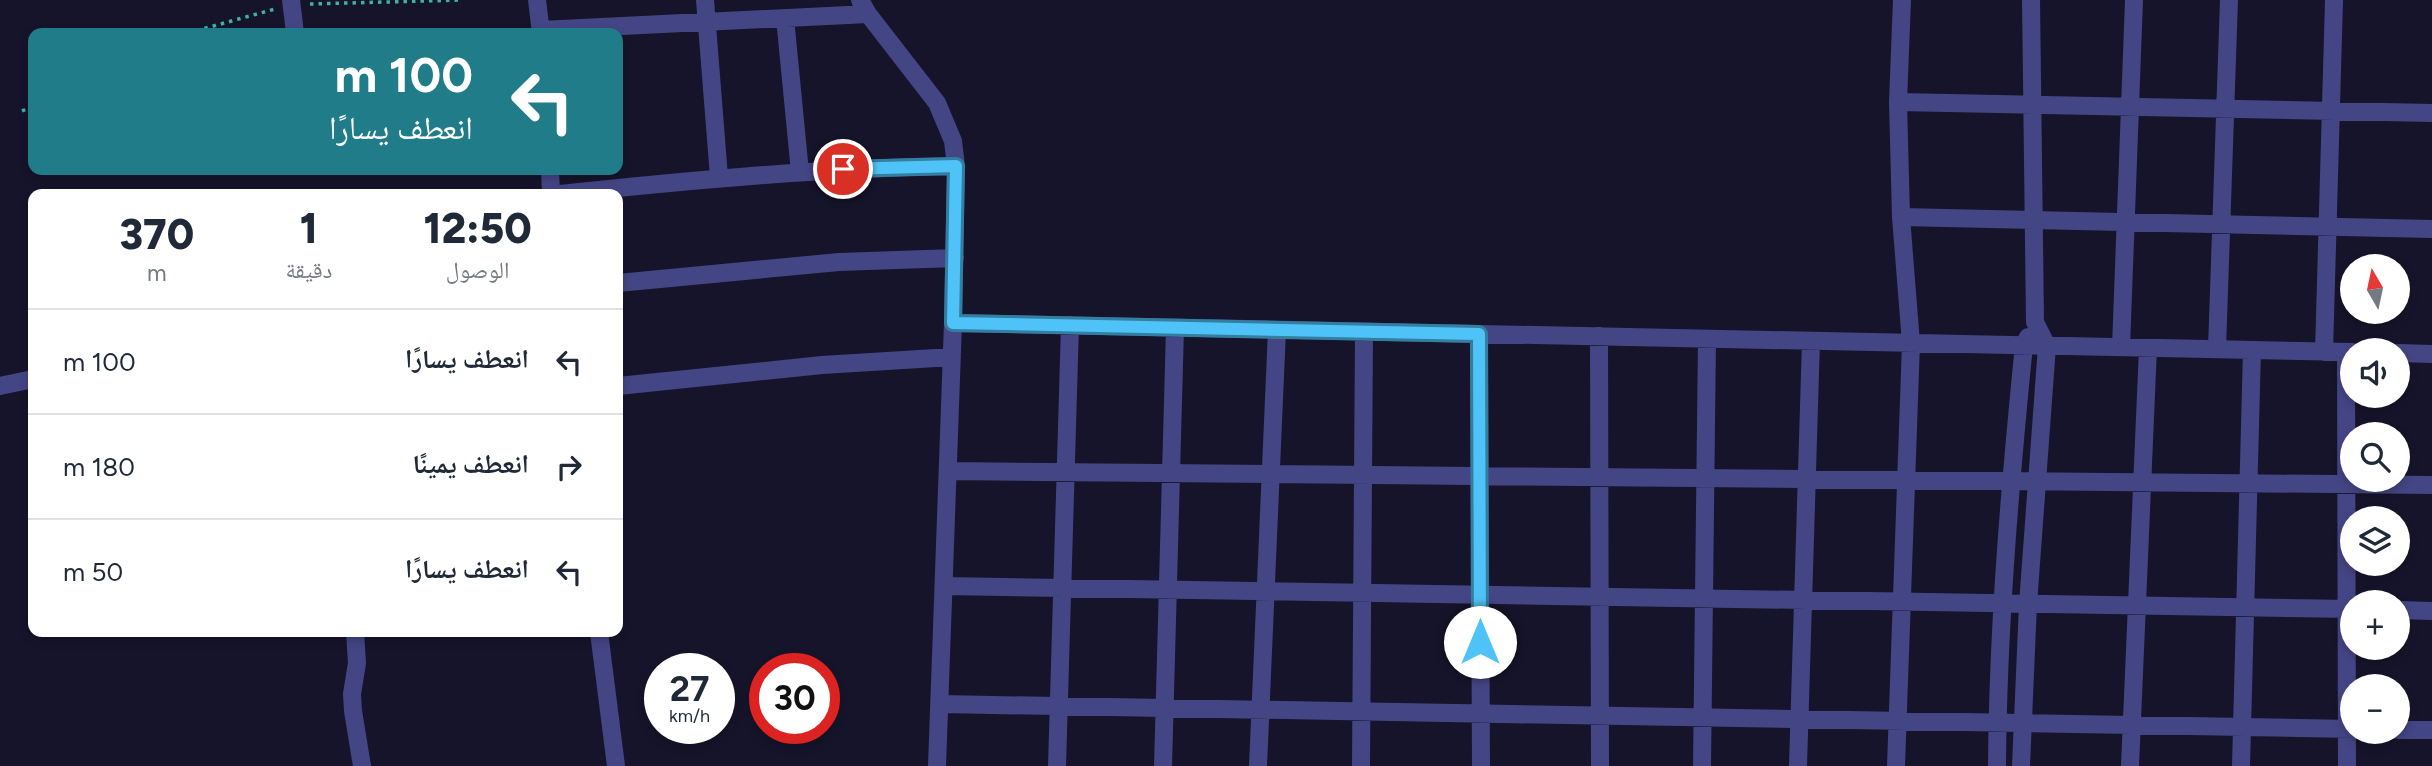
<!DOCTYPE html>
<html lang="ar">
<meta charset="utf-8">
<style>
:root{--surface:#fff;--page:#f2f2f3;--text:#1f2937;--muted:#747a83;--line:#e0e1e3}
body{margin:0;font-family:Figtree,"Noto Naskh Arabic",sans-serif;background:var(--page);color:var(--text);direction:rtl;height:100vh;display:flex;flex-direction:column;font-size:26px;white-space:nowrap}
*{box-sizing:border-box;margin:0}
p{font-size:23px;color:var(--muted)}
.icon{flex:none;width:38px;height:38px;fill:none;stroke:currentColor;stroke-width:2;stroke-linecap:round;stroke-linejoin:round}
.map{position:relative;flex:1;overflow:hidden;direction:ltr}
.details{position:absolute;left:28px;top:189px;width:595px;height:448px;display:flex;flex-direction:column;background:var(--surface);border-radius:14px;box-shadow:0 4px 10px #0003;direction:rtl}
.details>*{flex:none}
.banner{position:absolute;left:28px;top:28px;width:595px;height:147px;border-radius:14px;box-shadow:0 4px 10px #0003;direction:rtl;background:#1f7c88;color:#fff;overflow:hidden}
.needle{width:46px;rotate:351deg}
.buttons{position:absolute;left:2340px;top:254px;display:grid;gap:14px}
.buttons a{display:grid;place-items:center;width:70px;height:70px;border-radius:50%;background:var(--surface);box-shadow:0 4px 10px #0003;font-size:35px}
.speed{position:absolute;left:644px;top:653px;display:flex;gap:14px;font-size:35px;font-weight:700;text-align:center}
.speed>*{display:grid;place-content:center;width:91px;height:91px;border-radius:50%;background:var(--surface);box-shadow:0 4px 10px #0003;line-height:1}
.speed small{font-size:18px;font-weight:400}
.speed .limit{border:10px solid #d22;background:#fff;color:#111}
.pin{position:absolute;display:grid;place-items:center;width:60px;height:60px;color:#fff;margin:-30px;border:4px solid #fff;border-radius:50%;box-shadow:0 2px 7px #0007}
.me{position:absolute;width:77px;margin:-38px;rotate:0deg;stroke-linejoin:round;filter:drop-shadow(0 0 5px #0008)}
.turn{display:flex;align-items:center;gap:24px;height:147px;padding:0 35px;font-size:32px}
.turn .icon{width:91px;height:91px;stroke-width:2.5}
.turn b{display:block;font-size:49px;line-height:60px}
.eta{display:flex;justify-content:space-evenly;align-items:center;height:119px;text-align:center}
.eta b{font-size:42px;font-weight:800;line-height:49px}
ul{padding:0;list-style:none}
li{display:flex;align-items:center;gap:21px;height:105px;padding:0 35px;border-top:2px solid var(--line)}
li div{flex:1}
li b{display:block;font-size:26px}
li em{font-style:normal}
.map>svg:first-child{display:block}
.lines{fill:none;stroke-linecap:round;stroke-linejoin:round}
.path{stroke:#3db3a5;stroke-width:3.5;stroke-dasharray:3.5 5;stroke-linecap:butt}
.minor{stroke:#444585;stroke-width:18}
.route-casing{stroke:#337fa1;stroke-width:18}
.route{stroke:#4fc3f7;stroke-width:12}
</style>
<div class="map">
<svg width="2432" height="766" viewBox="0 0 2432 766">
<rect width="100%" height="100%" fill="#16142a"/>
<g class="lines">
<path class="path" d="M310,4L462,0
M188,33L275,9
M22,111L33,106"/>
<path class="minor" d="M291,0L295,33
M537,0L541,33
M705,0L719,177
M860,0L868,14L937,103L953,141L956,166L953,323L937,766
M785,18L800,172
M541,30L868,14
M1898,102L2432,113
M550,170L551,194
M560,194C692,180 823,168 956,166
M1901,217L2432,229
M618,283L839,262L955,258
M953,323L2352,352
M1479,334L1481,766
M1599,336L1600,766
M2121,347L2134,0
M2217,349L2229,0
M2324,352L2334,0
M2346,352L2347,766
M2398,353L2432,354
M0,386L33,379
M618,386L822,365L952,357
M948,471L2432,485
M944,586L2352,609
M2398,610L2432,611
M355,632L357,663L352,694L353,711L362,766
M599,632L616,766
M940,704L2352,729
M2398,730H2432
M1057,766L1070,325
M1163,766L1175,328
M1258,766L1277,330
M1361,766L1364,332
M1702,766L1707,339
M1798,766L1811,341
M1896,766L1911,343L1901,217L1898,102L1902,0
M1997,766C1998,625 2010,485 2024,345L2028,337
M2021,766L2028,604L2047,346L2035,322L2031,0
M2130,766L2148,348
M2241,766L2252,350"/>
</g>
<g class="lines">
<g class="route-casing">
<path id="route" d="M843,169L956,166L953,323L1479,334L1480,642"/>
</g>
<use href="#route" class="route"/>
</g>
</svg>
<div class="buttons">
<a><svg class="needle" viewBox="-14 -14 28 28"><path d="M0-13l5 13h-10z" fill="#e53935"/><path d="M0 13l5-13h-10z" fill="#747a83"/></svg></a>
<a><svg class="icon" aria-label="sound" viewBox="0 0 24 24"><path d="M4 9h4l5-4v14l-5-4H4zM17 9q2 3 0 6"/></svg></a>
<a><svg class="icon" aria-label="search" viewBox="0 0 24 24"><circle cx="10" cy="10" r="6"/><path d="M15 15l6 6"/></svg></a>
<a><svg class="icon" aria-label="layers" viewBox="0 0 24 24"><path d="M12 4l9 5-9 5-9-5zM3 14l9 5 9-5"/></svg></a>
<a>+</a>
<a>−</a>
</div>
<div class="speed"><div>27<small>km/h</small></div><div class="limit">30</div></div>
<div class="pin" style="left:843px;top:169px;background:#d93025"><svg class="icon" aria-label="arrive" viewBox="0 0 24 24"><path d="M6 21V4h12l-3 4 3 4H6"/></svg></div>
<svg class="me" style="left:1480px;top:642px" viewBox="-20 -20 40 40"><circle r="19" fill="#fff"/><path d="M0-13L10 11 0 6-10 11z" fill="#4fc3f7"/></svg>
<div class="banner">
<div class="turn"><svg class="icon" aria-label="left" viewBox="0 0 24 24"><path d="M17 20v-9H6M10 6l-5 5 5 5"/></svg><div><b>100 m</b>انعطف يسارًا</div></div>
</div>
<section class="details">
<div class="eta">
<div><b>12:50</b><p>الوصول</p></div>
<div><b>1</b><p>دقيقة</p></div>
<div><b>370</b><p>m</p></div>
</div>
<ul>
<li><svg class="icon" aria-label="left" viewBox="0 0 24 24"><path d="M17 20v-9H6M10 6l-5 5 5 5"/></svg><div><b>انعطف يسارًا</b></div><em>100 m</em></li>
<li><svg class="icon" aria-label="right" viewBox="0 0 24 24"><path d="M7 20v-9h11M14 6l5 5-5 5"/></svg><div><b>انعطف يمينًا</b></div><em>180 m</em></li>
<li><svg class="icon" aria-label="left" viewBox="0 0 24 24"><path d="M17 20v-9H6M10 6l-5 5 5 5"/></svg><div><b>انعطف يسارًا</b></div><em>50 m</em></li>
</ul>
</section>
</div>
